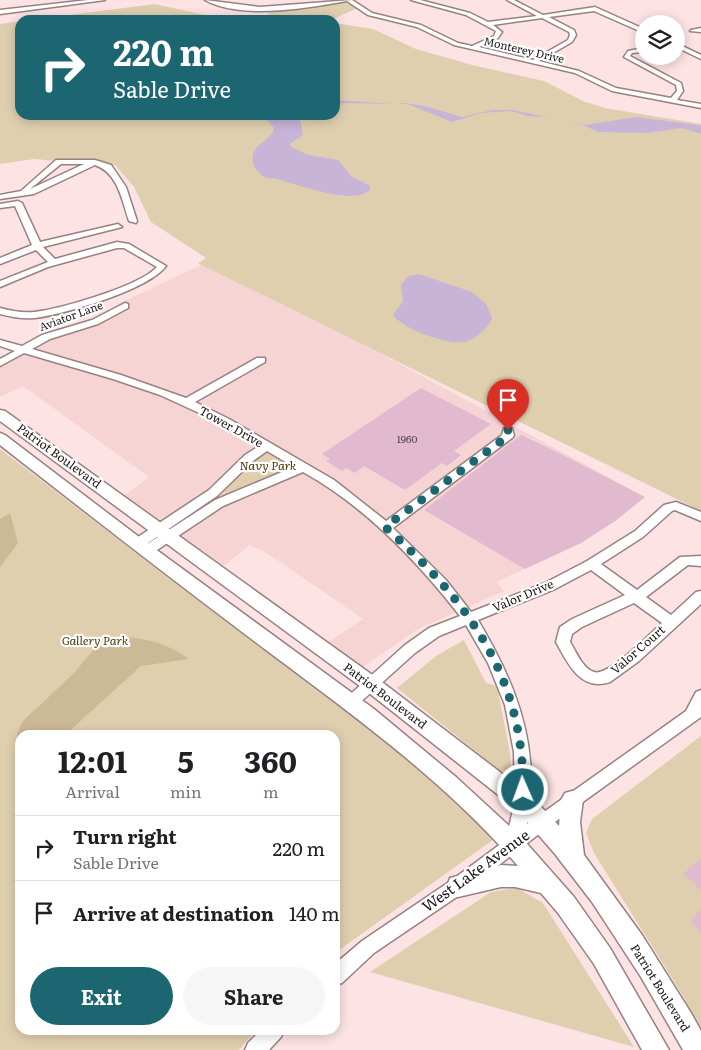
<!DOCTYPE html>
<style>
:root{--surface:#fff;--page:#f6f6f6;--text:#202124;--muted:#757577;--line:#e0e0e0;--accent:#1c6672}
body{margin:0;font-family:Literata,serif;background:var(--page);color:var(--text);height:100vh;display:flex;flex-direction:column;font-size:19px;white-space:nowrap}
*{box-sizing:border-box;margin:0}
p{font-size:16px;color:var(--muted)}
.icon{flex:none;width:28px;height:28px;fill:none;stroke:currentColor;stroke-width:2;stroke-linecap:round;stroke-linejoin:round}
.map{position:relative;flex:1;overflow:hidden}
.side{position:absolute;left:15px;top:730px;width:325px;height:305px;display:flex;flex-direction:column;background:var(--surface);border-radius:15px;box-shadow:0 2px 12px #0003}
.side>*{flex:none}
.hud{position:absolute;left:15px;top:15px;width:325px;height:105px;border-radius:15px;box-shadow:0 2px 12px #0003;background:#1c6672;color:#fff;overflow:hidden}
.tools{position:absolute;left:635px;top:15px;display:grid;gap:10px}
.tools a{display:grid;place-items:center;width:50px;height:50px;border-radius:50%;background:var(--surface);box-shadow:0 2px 12px #0003;font-size:25px}
.pin{position:absolute;display:grid;place-items:center;width:42px;height:42px;color:#fff;margin:-51px -21px;border-radius:50% 50% 50% 0;rotate:-45deg;box-shadow:0 0 5px #0007}
.pin .icon{rotate:45deg}
.me{position:absolute;width:55px;margin:-28px;rotate:358deg;stroke-linejoin:round;filter:drop-shadow(0 0 4px #0008)}
.turn{display:flex;align-items:center;gap:18px;height:105px;padding:0 15px;font-size:22px}
.turn .icon{width:65px;height:65px;stroke-width:2.5}
.turn b{display:block;font-size:35px;line-height:42px}
.eta{display:flex;justify-content:space-evenly;align-items:center;height:85px;text-align:center}
.eta b{font-size:30px;font-weight:700;line-height:35px}
.cta{display:flex;gap:10px;margin-top:auto;padding:10px 15px}
.cta a{flex:1;height:58px;border-radius:30px;background:var(--accent);color:#fff;font-size:20px;font-weight:700;line-height:58px;text-align:center}
.cta a+a{background:var(--page);color:var(--text)}
ul{padding:0;list-style:none}
li{display:flex;align-items:center;gap:15px;height:65px;padding:0 15px;border-top:1px solid var(--line)}
li div{flex:1}
li b{display:block;font-size:19px}
li em{font-style:normal}
.map>svg:first-child{display:block}
.built{fill:#f6d4d4}
.green{fill:#e0cfaf}
.forest{fill:#ccba96}
.water{fill:#c8b4d7}
.building{fill:#e1bacf}
.lines{fill:none;stroke-linecap:round;stroke-linejoin:round}
.minor-casing{stroke:#988181;stroke-width:3}
.major-casing{stroke:#988181;stroke-width:3}
.minor{fill:#fff;fill-rule:evenodd}
.major{fill:#fff;fill-rule:evenodd}
.route{stroke:#1c6672;stroke-width:9;stroke-dasharray:0 16.2}
.labels{text-anchor:middle;stroke-width:4.5;stroke-linejoin:round;paint-order:stroke}
.number-label{font-size:10px;fill:#4e3e44}
.far-street-label{font-size:11px;fill:#1d1515;stroke:#fff}
.street-label{font-size:12px;fill:#1d1515;stroke:#fff}
.park-label{font-size:12px;font-style:italic;fill:#4d390a;stroke:#fff}
.near-street-label{font-size:15px;fill:#1d1515;stroke:#fff}
</style>
<div class="map">
<svg width="701" height="1050" viewBox="0 0 701 1050">
<rect width="100%" height="100%" fill="#fde3e3"/>
<path class="built" d="M201,265L383,355L645,497L615,521L581,543L496,582L504,591L418,629L363,667L325,644L363,619L270,555L250,545L223,566L121,498L149,477L23,386L0,397V367L60,335L84,329L129,309L120,303Z"/>
<path class="green" d="M343,2L358,8L331,20H273L266,11Z
M155,4L227,20H30Z
M20,21V115H335V23L373,29L416,49L472,65L544,81L583,101L605,108L701,124V511L201,265L198,263L206,258L151,222L134,187L116,166L90,159L56,161L34,159L0,164V24Z
M0,449L441,785L497,837L335,953V735H20V1030H256L239,1050H0Z
M273,453L291,469L228,495L225,494V491L255,457L261,454Z
M464,640L486,683L497,686L510,753L511,771L499,770L397,688L436,656Z
M701,736V1033L683,996L594,853L586,833L592,819Z
M517,888L543,903L634,1047L370,972L491,892Z"/>
<path class="forest" d="M10,513L18,543L0,567V519Z
M123,637C147,638 169,644 189,659L141,666L65,735H20V756L18,755L17,734L22,722L74,673L100,642Z"/>
<path class="water" d="M335,100L397,104L405,103L425,106L462,117L492,110H513L584,125L637,117L697,125L701,126V134L682,128L647,133L598,132L585,126L548,117L528,116L511,111L482,113L452,122L407,104L335,103Z
M262,115H297L300,119L303,135L290,144V146L308,155L338,160L351,176L370,186V190C355,206 298,185 278,179C274,178 266,179 263,176C260,174 254,168 253,163C249,144 271,142 274,128Z
M419,274L472,292L486,304L492,317C490,327 475,340 464,342C448,345 402,329 393,315L403,301L401,285L408,276Z"/>
<path class="building" d="M421,388L491,424L454,451L461,455L447,466L442,463L405,490L364,466L355,473L346,468L342,471L326,461L330,459L322,454Z
M521,435L553,450L645,497L615,521L581,543L525,569L424,510Z
M701,858V890L683,874Z
M701,910V933L690,920Z"/>
<g class="lines">
<g class="minor-casing">
<path id="minor" d="M88,0H105L0,14V10Z
M205,0L260,7L352,0L372,13L421,25L458,43L472,46L494,36L496,31L466,15L411,0H420L470,13L488,22L537,16L507,0H514L543,15L595,7L644,29V33L594,11L549,17L574,30L576,35L572,42L539,61L579,71L616,88L671,98L677,91L676,85L624,57L628,51L644,48V52L632,53L630,56L681,83L683,91L677,100L701,104V108L612,91L575,73L454,45L417,27L368,15L347,1C308,8 241,20 205,0ZM542,18L569,32L570,35L568,40L533,60L479,47L498,38L502,32L493,25Z
M701,28V32L690,31L691,30Z
M676,43L701,55V59L676,47Z
M56,160H95L111,165L126,187L137,221L136,223L129,221C122,200 118,173 95,165L34,194L0,199V195L21,191ZM61,164H84L30,189Z
M18,201L22,203L40,242L118,224L122,227L43,247L55,259L117,242L129,244L166,266C148,290 65,314 35,318C23,319 11,317 0,314V308C11,311 23,313 34,312C61,309 140,286 157,267L124,248H117L48,267L0,287V281L48,262L36,250L0,264V258L32,245L15,206L0,208V204Z
M125,303L128,304V308L98,324L50,339L32,349L121,375L186,398L257,358H265V362L195,402L229,419L334,480L386,521L502,435L504,428H512L514,436L512,438L393,528L446,580L471,612L545,583L587,561L635,531L664,505L676,502L701,512V521L675,510L672,511L643,537L601,564L637,590L680,557L701,556V566L688,565L646,597L671,615L696,592L701,591V604L639,661L610,682C581,692 568,664 556,642L560,627L572,619L625,595L591,570L555,589L478,620C507,669 529,717 531,774C531,792 531,807 527,824L686,711L696,692L701,690V717L548,827L464,892L374,953L342,983L335,985V964L362,941L452,880L506,840L515,801L514,752L505,705L488,663L466,625L439,636L415,653L355,707L350,709L345,707L343,703L345,699L405,645L429,628L460,616C417,561 365,506 303,472L223,506L151,554H141L140,551L141,548L215,500L294,467L267,451L253,461L217,496L142,547H132L131,544L132,541L209,490L245,455L259,446L208,417L160,395L113,379L24,353L0,366V359L15,351L0,346V340L22,346L42,335L92,320ZM634,603L662,623C651,633 608,677 594,672C582,668 576,651 570,642L572,634L582,627Z
M261,1030H284L281,1037L269,1050H245L248,1043Z"/>
</g>
<g class="major-casing">
<path id="major" d="M0,410L5,411L378,679L530,795L559,826L561,800L565,793L572,791L579,793L583,800L580,822L584,855L642,935L691,1013L701,1031V1050H683L641,977L592,902L555,854L516,809L364,689L0,421Z
M0,433L5,435L143,540L374,709L456,777L521,837L574,897L610,948L669,1050H642L594,964L558,913L541,893L515,887H501L458,897L450,894L447,886L450,878L501,865L518,866C446,782 354,716 266,650C177,583 88,514 0,445Z"/>
</g>
<use href="#minor" class="minor"/>
<use href="#major" class="major"/>
</g>
<g class="lines">
<path class="route" d="M508,430V436L385,527C467,600 524,676 523,790"/>
</g>
<g class="labels">
<g class="number-label">
<text x="407" y="443">1960</text>
</g>
<g class="far-street-label">
<text transform="translate(524 50) rotate(13)" y="4">Monterey Drive</text>
<text transform="translate(71 316) rotate(-20)" y="4">Aviator Lane</text>
</g>
<g class="street-label">
<text transform="translate(231 427) rotate(29)" y="4">Tower Drive</text>
<text transform="translate(59 456) rotate(36)" y="4">Patriot Boulevard</text>
<text transform="translate(523 596) rotate(-23)" y="4">Valor Drive</text>
<text transform="translate(638 650) rotate(-41)" y="4">Valor Court</text>
<text transform="translate(385 696) rotate(37)" y="4">Patriot Boulevard</text>
<text transform="translate(660 988) rotate(58)" y="4">Patriot Boulevard</text>
</g>
<g class="park-label">
<text x="268" y="470">Navy Park</text>
<text x="95" y="645">Gallery Park</text>
</g>
<g class="near-street-label">
<text transform="translate(476 871) rotate(-36)" y="5">West Lake Avenue</text>
</g>
</g>
</svg>
<div class="tools">
<a><svg class="icon" aria-label="layers" viewBox="0 0 24 24"><path d="M12 4l9 5-9 5-9-5zM3 14l9 5 9-5"/></svg></a>
</div>
<div class="pin" style="left:508px;top:430px;background:#d93025"><svg class="icon" aria-label="arrive" viewBox="0 0 24 24"><path d="M6 21V4h12l-3 4 3 4H6"/></svg></div>
<svg class="me" style="left:523px;top:790px" viewBox="-20 -20 40 40"><circle r="17" fill="#1c6672" stroke="#fff" stroke-width="3"/><path d="M0-11L8 9 0 5-8 9z" fill="#fff"/></svg>
<div class="hud">
<div class="turn"><svg class="icon" aria-label="right" viewBox="0 0 24 24"><path d="M7 20v-9h11M14 6l5 5-5 5"/></svg><div><b>220 m</b>Sable Drive</div></div>
</div>
<section class="side">
<div class="eta">
<div><b>12:01</b><p>Arrival</p></div>
<div><b>5</b><p>min</p></div>
<div><b>360</b><p>m</p></div>
</div>
<ul>
<li><svg class="icon" aria-label="right" viewBox="0 0 24 24"><path d="M7 20v-9h11M14 6l5 5-5 5"/></svg><div><b>Turn right</b><p>Sable Drive</p></div><em>220 m</em></li>
<li><svg class="icon" aria-label="arrive" viewBox="0 0 24 24"><path d="M6 21V4h12l-3 4 3 4H6"/></svg><div><b>Arrive at destination</b></div><em>140 m</em></li>
</ul>
<div class="cta"><a>Exit</a><a>Share</a></div>
</section>
</div>
